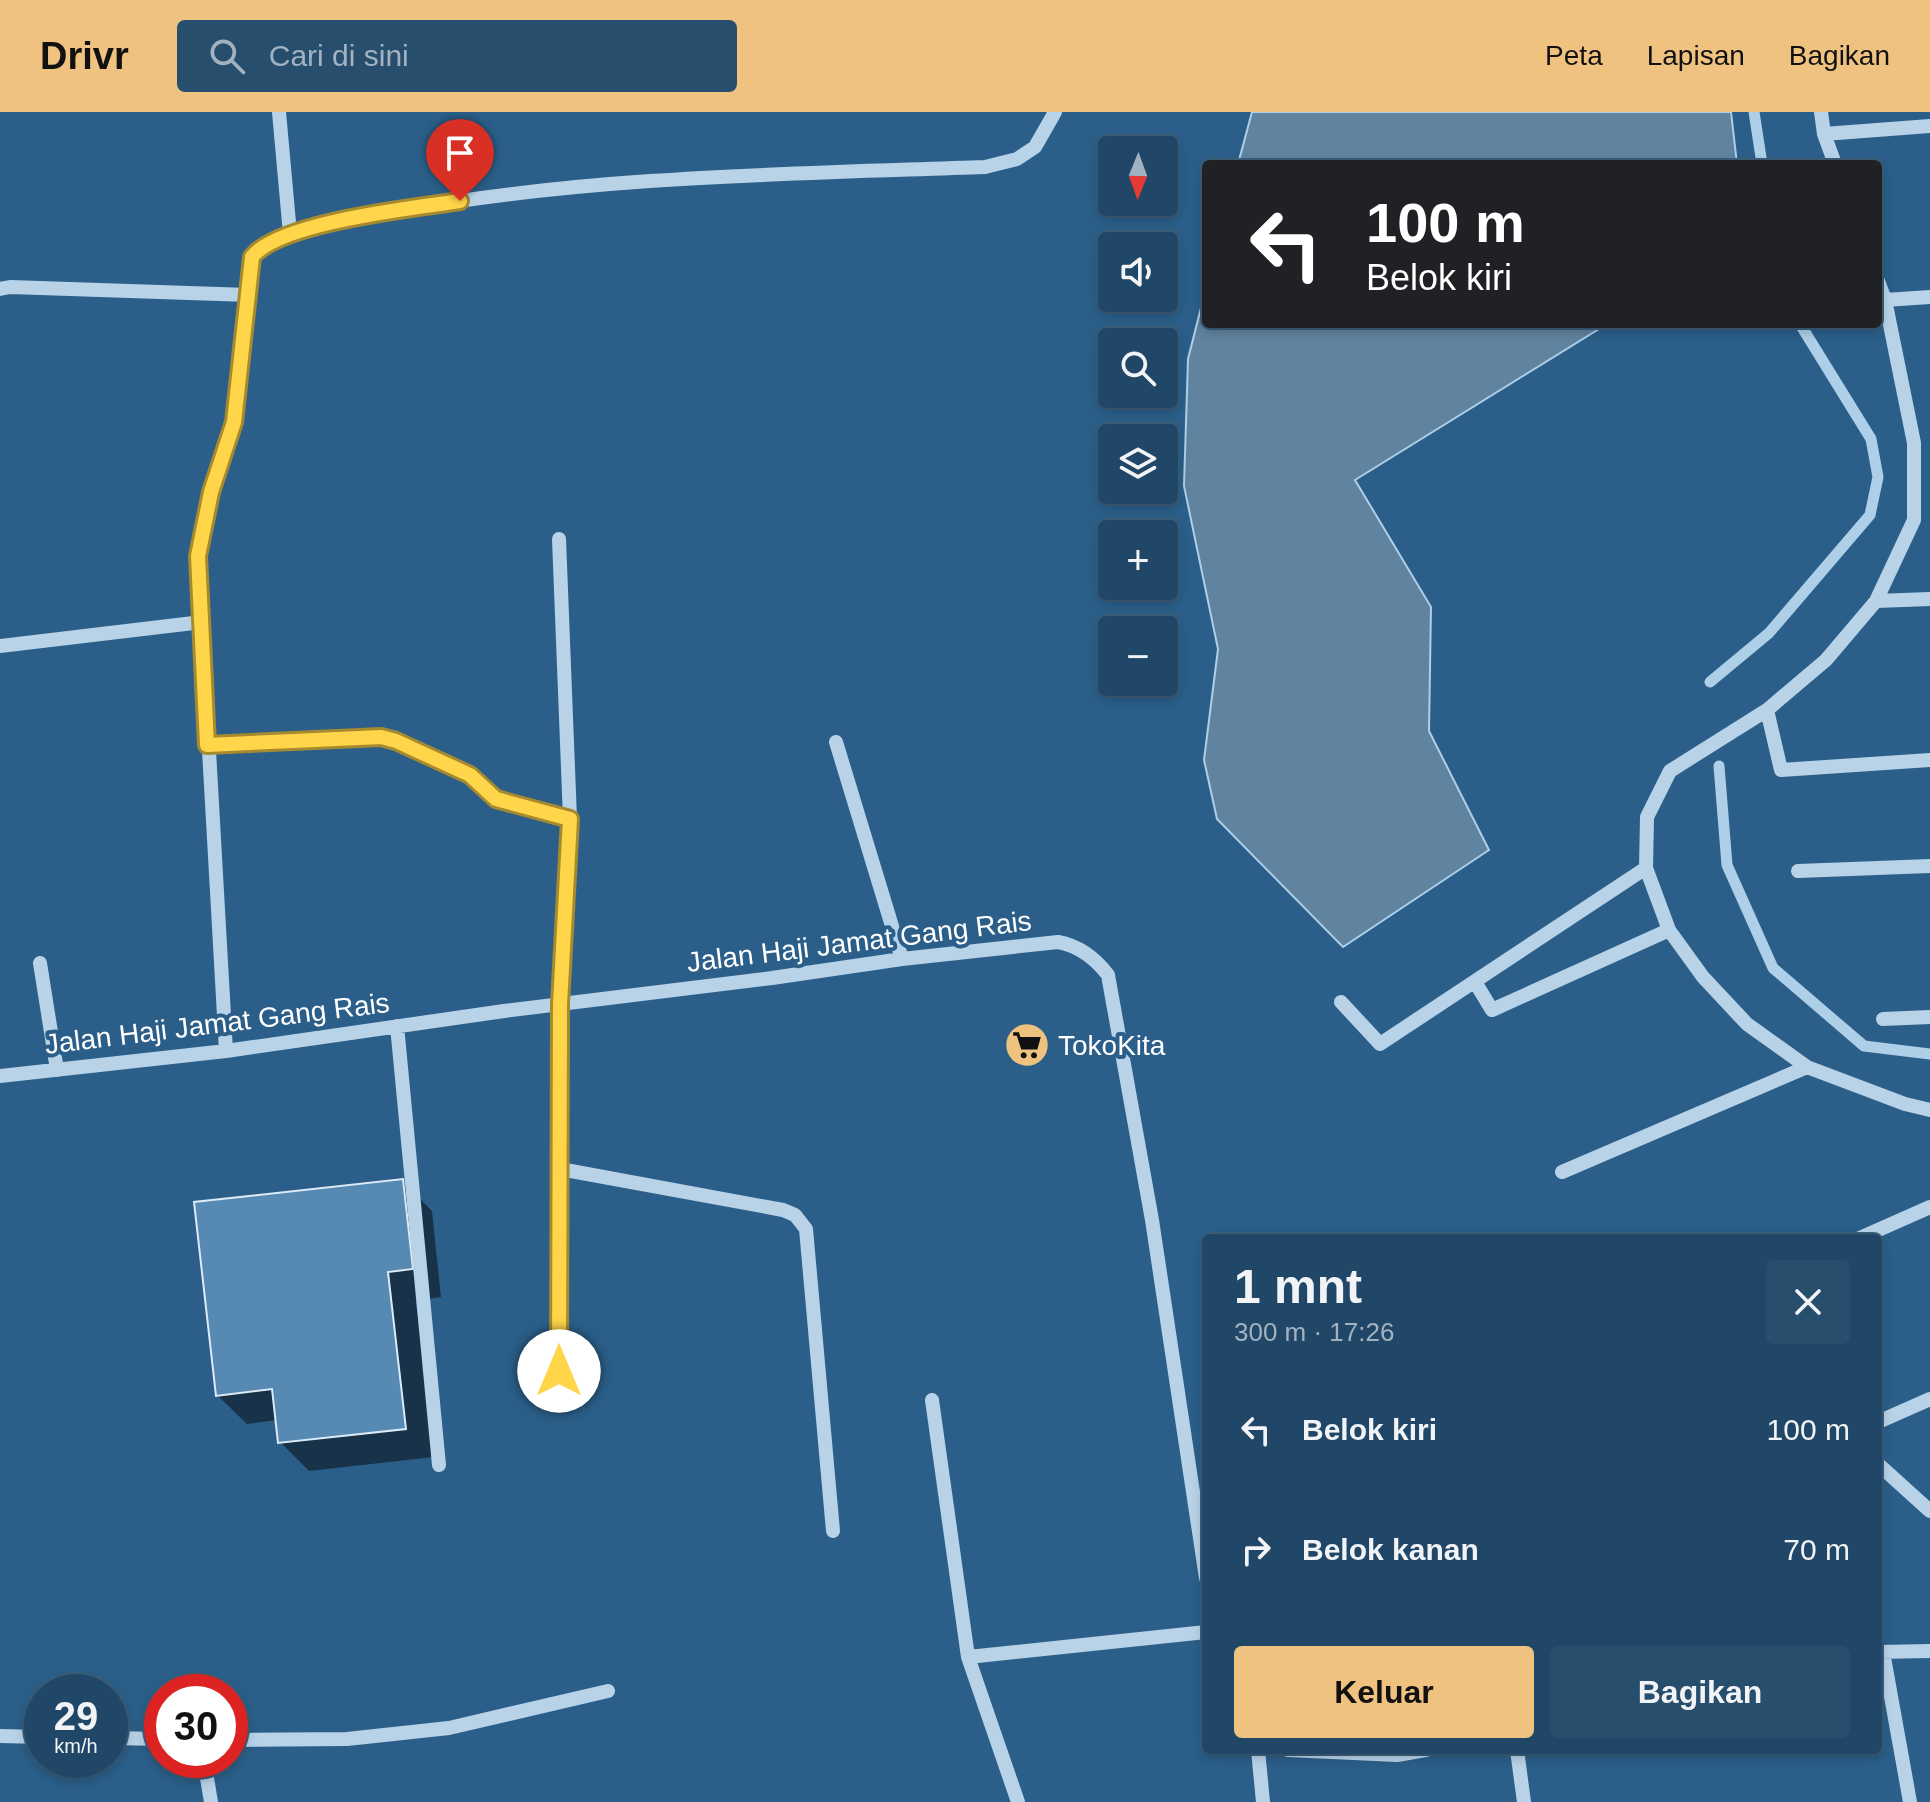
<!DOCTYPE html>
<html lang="id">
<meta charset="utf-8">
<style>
:root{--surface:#204767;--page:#284e6d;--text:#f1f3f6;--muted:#a2b2c0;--line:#3d5f7b;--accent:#efc280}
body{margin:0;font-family:Helvetica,sans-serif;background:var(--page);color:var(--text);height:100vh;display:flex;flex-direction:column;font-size:30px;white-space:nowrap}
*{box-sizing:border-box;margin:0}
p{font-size:26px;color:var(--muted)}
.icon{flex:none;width:44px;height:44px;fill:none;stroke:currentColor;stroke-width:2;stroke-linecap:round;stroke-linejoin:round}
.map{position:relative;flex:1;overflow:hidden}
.drawer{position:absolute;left:1202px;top:1122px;width:680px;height:520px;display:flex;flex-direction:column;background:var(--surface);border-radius:8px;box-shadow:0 4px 12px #0003,0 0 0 2px var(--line)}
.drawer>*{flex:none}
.hud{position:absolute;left:1202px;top:48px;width:680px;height:168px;border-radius:8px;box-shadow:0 4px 12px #0003,0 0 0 2px var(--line);background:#202124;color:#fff;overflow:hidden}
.needle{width:52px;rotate:181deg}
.controls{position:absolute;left:1098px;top:24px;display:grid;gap:16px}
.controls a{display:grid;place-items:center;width:80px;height:80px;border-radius:8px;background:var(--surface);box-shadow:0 4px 12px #0003,0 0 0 2px var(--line);font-size:40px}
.speed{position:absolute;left:24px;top:1562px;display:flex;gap:16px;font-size:40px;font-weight:700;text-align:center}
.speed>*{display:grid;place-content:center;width:104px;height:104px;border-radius:50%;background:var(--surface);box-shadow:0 4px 12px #0003,0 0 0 2px var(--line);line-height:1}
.speed small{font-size:20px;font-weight:400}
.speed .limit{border:12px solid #d22;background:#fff;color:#111}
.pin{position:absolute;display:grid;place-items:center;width:68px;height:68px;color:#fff;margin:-82px -34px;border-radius:50% 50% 50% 0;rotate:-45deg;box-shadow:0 0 8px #0007}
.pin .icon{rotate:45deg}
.me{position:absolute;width:88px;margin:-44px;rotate:0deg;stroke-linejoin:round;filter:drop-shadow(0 0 6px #0008)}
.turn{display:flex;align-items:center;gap:28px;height:168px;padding:0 32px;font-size:36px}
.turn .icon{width:104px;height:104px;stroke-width:2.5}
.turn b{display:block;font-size:56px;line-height:68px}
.round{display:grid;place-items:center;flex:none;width:84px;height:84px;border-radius:8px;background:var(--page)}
.headline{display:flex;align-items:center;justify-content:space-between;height:136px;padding:0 32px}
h1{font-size:48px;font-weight:800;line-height:60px}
.action{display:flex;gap:16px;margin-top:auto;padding:16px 32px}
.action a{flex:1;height:92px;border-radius:8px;background:var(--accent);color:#111;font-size:32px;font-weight:800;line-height:92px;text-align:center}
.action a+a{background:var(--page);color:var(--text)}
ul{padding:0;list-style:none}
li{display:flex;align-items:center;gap:24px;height:120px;padding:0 32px}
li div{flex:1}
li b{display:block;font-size:30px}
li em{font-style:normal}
header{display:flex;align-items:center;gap:48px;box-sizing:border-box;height:112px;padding:0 40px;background:var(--accent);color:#111}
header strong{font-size:38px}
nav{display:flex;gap:44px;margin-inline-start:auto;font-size:28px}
.search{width:560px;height:72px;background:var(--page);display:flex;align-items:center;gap:20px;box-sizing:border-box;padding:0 28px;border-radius:8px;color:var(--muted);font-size:30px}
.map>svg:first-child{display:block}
.water{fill:#60839f;stroke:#adcfe8;stroke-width:2}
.shadow{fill:#0007}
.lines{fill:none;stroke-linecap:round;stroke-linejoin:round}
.stream{stroke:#adcfe8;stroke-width:11}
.building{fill:#578ab2;stroke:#dcebf7;stroke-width:2}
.minor{stroke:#b8d3e8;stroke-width:14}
.route-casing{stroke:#a68a30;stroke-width:20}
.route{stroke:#ffd54a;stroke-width:14}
.labels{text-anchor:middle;stroke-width:8;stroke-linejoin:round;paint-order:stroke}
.street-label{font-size:28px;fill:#fff;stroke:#2b5f89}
.poi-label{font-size:28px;fill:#fff;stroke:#2b5f89;text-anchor:start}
</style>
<header>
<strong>Drivr</strong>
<div class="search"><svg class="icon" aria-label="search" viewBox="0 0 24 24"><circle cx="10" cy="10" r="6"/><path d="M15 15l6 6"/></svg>Cari di sini</div>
<nav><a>Peta</a><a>Lapisan</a><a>Bagikan</a></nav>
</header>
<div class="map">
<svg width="1930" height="1690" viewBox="0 0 1930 1690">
<rect width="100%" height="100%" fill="#2b5f89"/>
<path class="water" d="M1252,0H1731L1737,52H1238Z
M1206,176V212H1607L1355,368L1431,495L1429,619L1489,738L1343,835L1217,707L1204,648L1218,537L1184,374L1188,247Z"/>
<path class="shadow" d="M402,1069L432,1099L441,1185L416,1189L434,1345L309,1359L280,1330L277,1308L247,1312L217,1283Z"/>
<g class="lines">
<path class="stream" d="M1754,0L1762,52
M1710,570L1769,521L1870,403L1878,365L1871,327L1800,212
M1719,654L1727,753L1773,856L1864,934L1930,942"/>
</g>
<path class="building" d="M403,1067L413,1157L388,1160L406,1317L278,1331L272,1277L216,1284L194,1090Z"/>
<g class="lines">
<path class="minor" d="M279,0L290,122
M1821,0L1824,22L1835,52
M1824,22L1930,14
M1878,169L1885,188L1914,331V408L1876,489L1826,548L1767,598L1670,659L1647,705L1646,756L1669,818L1703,865L1747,912L1807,955L1905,992L1930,998
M0,177L10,175L249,183
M1885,188L1930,185
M559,427L570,707L560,892L559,1259
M1876,489L1930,487
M0,534L202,510
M1767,598L1781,658L1930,648
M836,630L902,847
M207,633L381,625L396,629L470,663L496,687L570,707
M1798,759L1930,754
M40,851L57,958
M1475,870L1492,898L1669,818
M1341,890L1380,932L1646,756
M1883,907L1930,905
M397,914L439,1353
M226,939L198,444L211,380L234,310L252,145L254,142C292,113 347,108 392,100C588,64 787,62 985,55L1017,47L1035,35L1055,0
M0,964L226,939L504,899L772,866L902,847L1058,830C1080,834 1095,846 1108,863L1152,1108L1206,1466
M560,1057L783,1098L795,1103L806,1117L833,1419
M1562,1060L1807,955
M1860,1126L1930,1095
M932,1288L968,1545L1018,1690
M1878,1310L1930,1287
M1878,1352L1930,1399
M1878,1540L1930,1539
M1883,1540L1910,1690
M968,1545L1206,1520
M0,1624L42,1625
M110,1626L162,1627
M230,1628L347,1627L449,1616L608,1579
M1258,1638L1263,1690
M1288,1638L1397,1643L1426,1638
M1517,1638L1524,1690
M204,1648L211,1690"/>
</g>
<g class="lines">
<g class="route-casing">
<path id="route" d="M460,89C415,96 279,110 252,145L234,310L211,380L198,444L207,633L381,625L396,629L470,663L496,687L570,707L560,892L559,1259"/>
</g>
<use href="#route" class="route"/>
</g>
<defs>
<g id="supermarket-disc" transform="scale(2.3)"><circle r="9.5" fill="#efc280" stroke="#2b5f89"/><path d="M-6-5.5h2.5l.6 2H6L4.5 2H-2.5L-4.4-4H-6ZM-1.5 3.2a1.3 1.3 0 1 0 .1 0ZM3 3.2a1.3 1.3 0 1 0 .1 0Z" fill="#111"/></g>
</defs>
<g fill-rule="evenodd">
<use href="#supermarket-disc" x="1027" y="933"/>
</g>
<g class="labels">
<g class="street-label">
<text transform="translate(859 829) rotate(-7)" y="10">Jalan Haji Jamat Gang Rais</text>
<text transform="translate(217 911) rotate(-7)" y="10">Jalan Haji Jamat Gang Rais</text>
</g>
<g class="poi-label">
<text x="1058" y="943">TokoKita</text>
</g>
</g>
</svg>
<div class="controls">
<a><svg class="needle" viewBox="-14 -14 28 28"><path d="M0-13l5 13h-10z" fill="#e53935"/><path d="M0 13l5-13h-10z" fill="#a2b2c0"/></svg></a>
<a><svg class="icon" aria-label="sound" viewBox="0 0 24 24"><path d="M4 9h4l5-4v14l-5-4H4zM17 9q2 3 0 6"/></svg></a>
<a><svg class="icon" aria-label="search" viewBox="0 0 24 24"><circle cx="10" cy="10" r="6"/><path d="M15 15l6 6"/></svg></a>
<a><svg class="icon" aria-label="layers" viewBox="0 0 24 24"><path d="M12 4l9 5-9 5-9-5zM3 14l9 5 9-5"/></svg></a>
<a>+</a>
<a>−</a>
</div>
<div class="speed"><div>29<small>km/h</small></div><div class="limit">30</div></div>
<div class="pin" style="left:460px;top:89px;background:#d93025"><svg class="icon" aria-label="arrive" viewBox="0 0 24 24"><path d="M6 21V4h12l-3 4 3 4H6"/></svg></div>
<svg class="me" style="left:559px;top:1259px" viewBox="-20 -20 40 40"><circle r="19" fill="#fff"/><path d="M0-13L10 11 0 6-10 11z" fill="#ffd54a"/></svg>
<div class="hud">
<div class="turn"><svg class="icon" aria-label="left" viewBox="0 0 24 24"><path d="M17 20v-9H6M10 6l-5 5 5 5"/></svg><div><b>100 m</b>Belok kiri</div></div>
</div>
<section class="drawer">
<div class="headline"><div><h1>1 mnt</h1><p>300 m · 17:26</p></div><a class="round"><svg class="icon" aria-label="close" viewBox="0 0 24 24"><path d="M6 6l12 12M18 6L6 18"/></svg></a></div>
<ul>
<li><svg class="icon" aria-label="left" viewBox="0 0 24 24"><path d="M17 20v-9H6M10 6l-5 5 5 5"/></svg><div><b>Belok kiri</b></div><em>100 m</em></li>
<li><svg class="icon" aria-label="right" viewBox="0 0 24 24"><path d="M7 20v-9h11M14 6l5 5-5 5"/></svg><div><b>Belok kanan</b></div><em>70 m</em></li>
</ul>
<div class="action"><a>Keluar</a><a>Bagikan</a></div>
</section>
</div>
